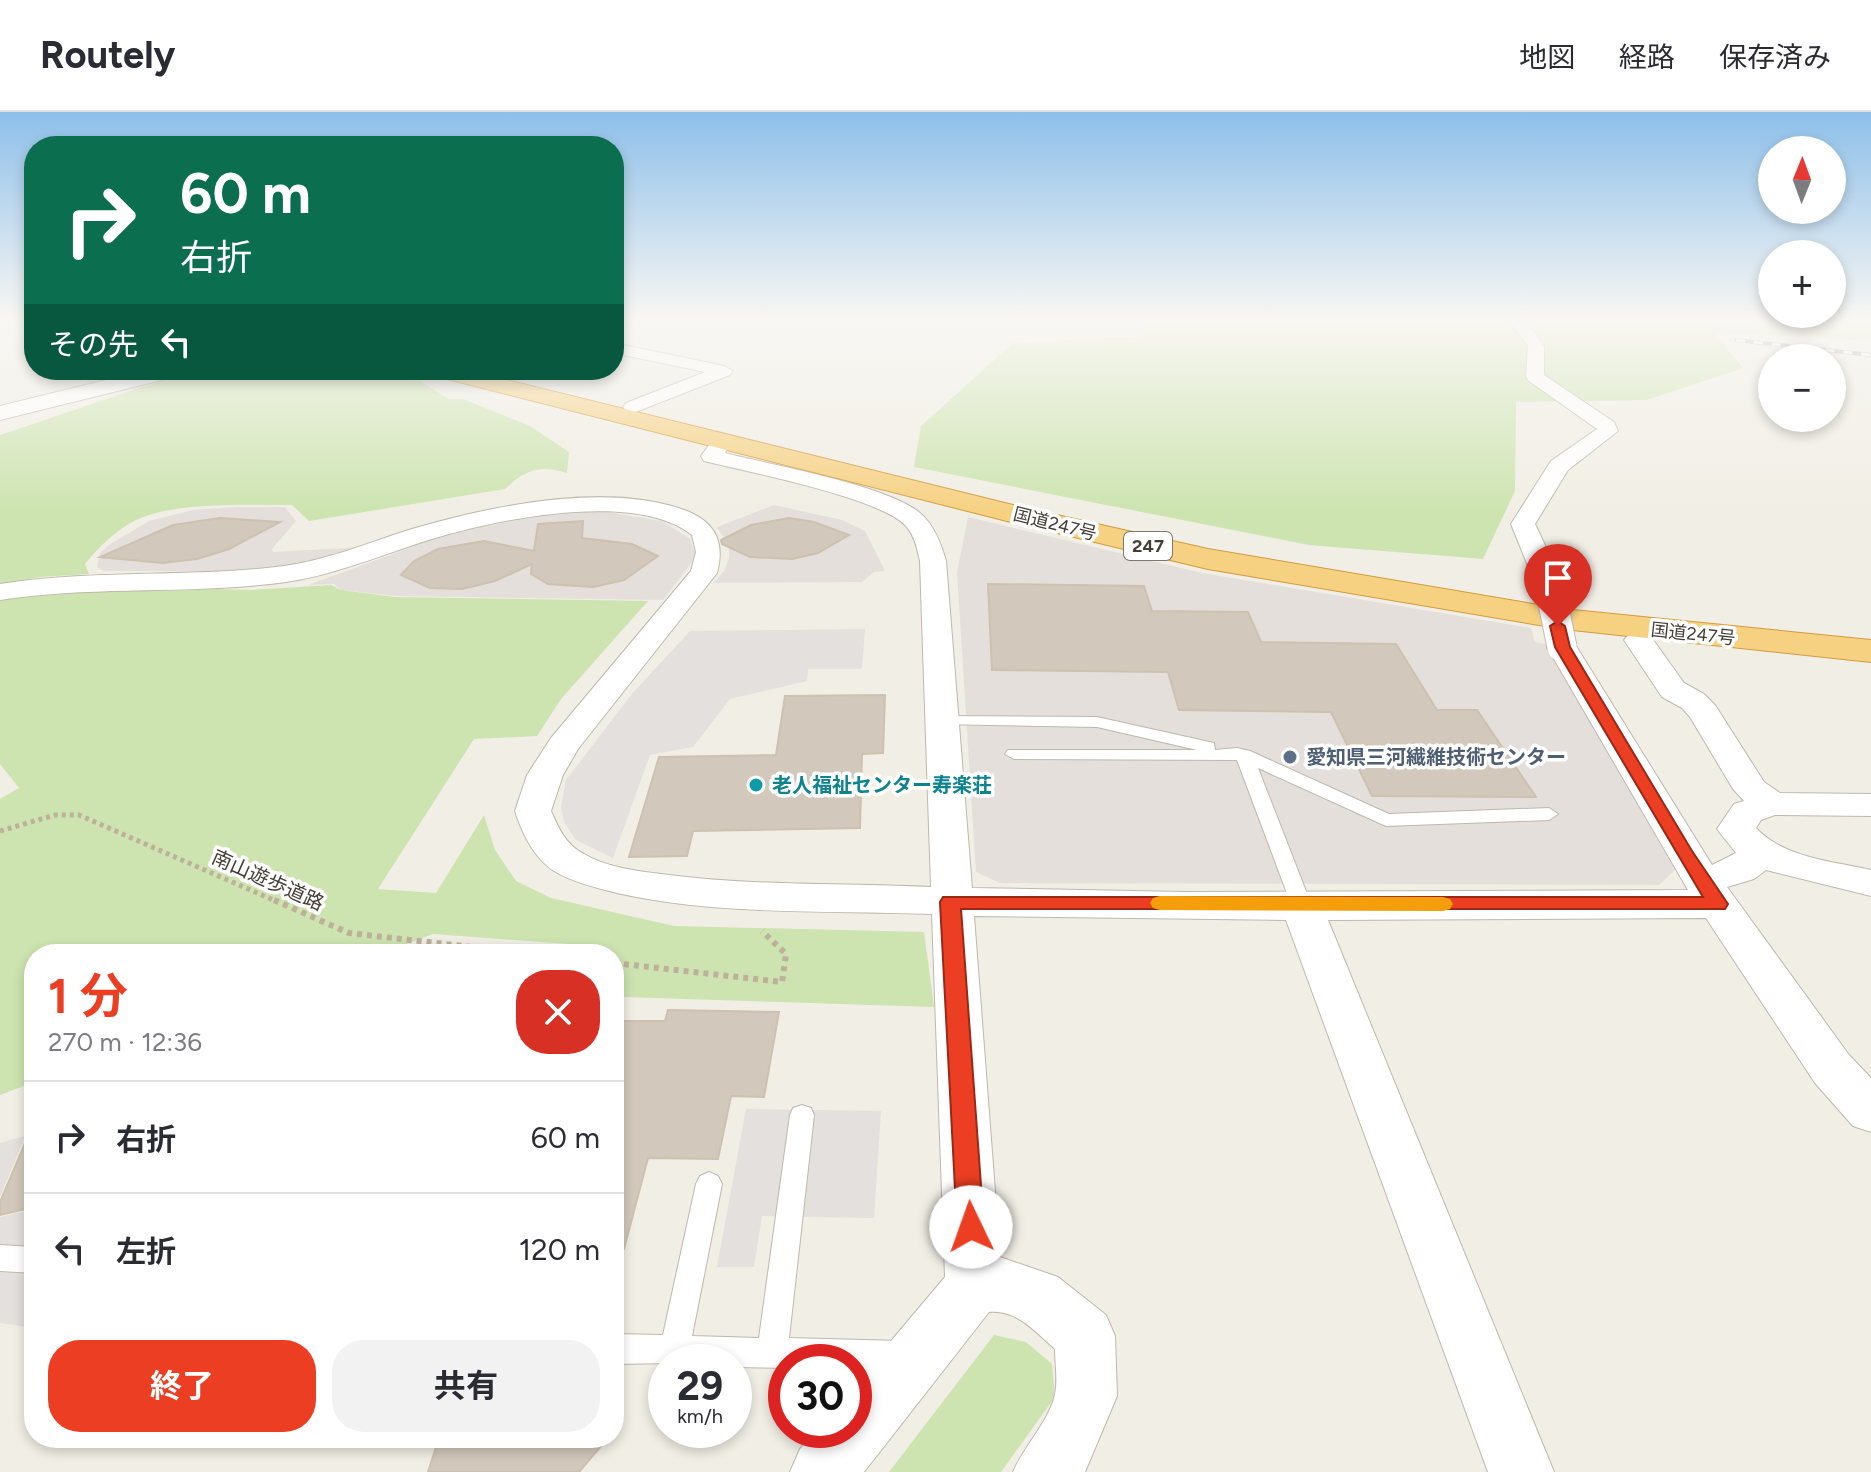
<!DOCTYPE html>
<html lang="ja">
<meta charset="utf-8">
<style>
:root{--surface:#fff;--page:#f2f2f3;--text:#2b2b33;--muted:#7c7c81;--line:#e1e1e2;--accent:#ec3e22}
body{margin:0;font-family:Figtree,"Noto Sans JP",sans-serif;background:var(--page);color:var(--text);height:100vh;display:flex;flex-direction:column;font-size:30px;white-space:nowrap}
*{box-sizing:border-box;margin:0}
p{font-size:26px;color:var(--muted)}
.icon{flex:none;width:44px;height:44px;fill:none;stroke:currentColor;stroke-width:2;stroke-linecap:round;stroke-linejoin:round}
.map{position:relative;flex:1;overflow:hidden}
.details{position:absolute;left:24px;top:832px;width:600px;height:504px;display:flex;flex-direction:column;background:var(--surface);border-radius:32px;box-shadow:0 4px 12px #0003}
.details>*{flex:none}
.banner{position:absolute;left:24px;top:24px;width:600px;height:244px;border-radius:32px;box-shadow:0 4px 12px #0003;background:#0b6e4f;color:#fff;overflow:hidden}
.needle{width:52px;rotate:1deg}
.tools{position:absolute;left:1758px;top:24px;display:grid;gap:16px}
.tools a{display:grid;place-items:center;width:88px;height:88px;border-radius:50%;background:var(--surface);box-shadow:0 4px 12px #0003;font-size:40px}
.speed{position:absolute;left:648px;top:1232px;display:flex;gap:16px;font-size:40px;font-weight:700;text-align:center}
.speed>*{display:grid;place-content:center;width:104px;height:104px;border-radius:50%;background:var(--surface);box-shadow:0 4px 12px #0003;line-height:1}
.speed small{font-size:20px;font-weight:400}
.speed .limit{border:12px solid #d22;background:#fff;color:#111}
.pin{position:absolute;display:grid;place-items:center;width:68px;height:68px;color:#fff;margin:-82px -34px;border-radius:50% 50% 50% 0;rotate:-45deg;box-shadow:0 0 8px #0007}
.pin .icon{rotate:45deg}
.me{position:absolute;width:88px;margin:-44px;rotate:357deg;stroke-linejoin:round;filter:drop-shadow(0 0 6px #0008)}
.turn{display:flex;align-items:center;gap:28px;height:168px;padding:0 24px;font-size:36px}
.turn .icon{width:104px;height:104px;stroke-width:2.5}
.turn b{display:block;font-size:56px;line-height:68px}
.then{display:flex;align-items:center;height:76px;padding:0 24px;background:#0003;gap:16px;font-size:30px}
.round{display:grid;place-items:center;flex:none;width:84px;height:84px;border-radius:32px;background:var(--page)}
.overview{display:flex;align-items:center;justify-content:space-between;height:136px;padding:0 24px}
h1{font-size:48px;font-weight:700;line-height:60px;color:var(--accent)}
.primary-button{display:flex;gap:16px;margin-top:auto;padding:16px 24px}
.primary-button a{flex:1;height:92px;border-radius:32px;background:var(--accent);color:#fff;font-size:32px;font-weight:700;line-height:92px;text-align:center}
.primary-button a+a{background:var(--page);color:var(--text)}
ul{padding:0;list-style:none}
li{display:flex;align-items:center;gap:24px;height:112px;padding:0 24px;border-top:2px solid var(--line)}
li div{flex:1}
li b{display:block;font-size:30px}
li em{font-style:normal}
header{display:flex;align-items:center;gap:48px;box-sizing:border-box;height:112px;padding:0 40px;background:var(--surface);border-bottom:2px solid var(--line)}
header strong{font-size:38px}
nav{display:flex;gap:44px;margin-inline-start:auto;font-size:28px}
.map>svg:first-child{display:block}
.industrial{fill:#e4dfda}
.green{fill:#cde4b0}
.parking{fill:#e3e0dd}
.building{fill:#d2c9bc;stroke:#cdc1af;stroke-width:2}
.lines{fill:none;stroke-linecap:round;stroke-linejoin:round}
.service-casing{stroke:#bfb8ac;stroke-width:2}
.minor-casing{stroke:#bfb8ac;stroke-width:2}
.tertiary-casing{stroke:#bfb8ac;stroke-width:2}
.trunk-casing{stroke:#d39b3e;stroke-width:2}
.path-far1{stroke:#bdb19b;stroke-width:5;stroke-dasharray:4 4;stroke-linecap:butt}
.path{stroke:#bdb19b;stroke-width:6;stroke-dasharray:5 5;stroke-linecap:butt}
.service{fill:#fff;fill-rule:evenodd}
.minor{fill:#fff;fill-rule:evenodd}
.tertiary{fill:#fff;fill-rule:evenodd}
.trunk{fill:#f6d182;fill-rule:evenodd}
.rail-casing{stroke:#949494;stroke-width:4}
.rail{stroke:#fff;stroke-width:3;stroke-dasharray:9;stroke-linecap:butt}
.minor-bridge-casing{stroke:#bfb8ac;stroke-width:31;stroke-linecap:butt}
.minor-bridge{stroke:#fff;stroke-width:29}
.route{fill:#ec3e22;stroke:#992816;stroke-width:2}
.slow{fill:#f59e0b}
.service-dot{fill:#5c6f8a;stroke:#fff;stroke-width:3}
.culture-dot{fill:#0f9aa8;stroke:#fff;stroke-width:3}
.labels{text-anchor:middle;stroke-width:7;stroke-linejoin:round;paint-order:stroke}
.far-street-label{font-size:18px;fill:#443e35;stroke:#fff}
.shield{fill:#fff;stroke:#7c7872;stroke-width:2}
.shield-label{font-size:18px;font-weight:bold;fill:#443e35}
.service-label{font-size:20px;font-weight:bold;fill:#4e5e75;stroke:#fff;text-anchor:start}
.culture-label{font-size:20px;font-weight:bold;fill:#0d838f;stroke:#fff;text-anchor:start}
.street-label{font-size:20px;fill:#443e35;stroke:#fff}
</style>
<header>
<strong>Routely</strong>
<nav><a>地図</a><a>経路</a><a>保存済み</a></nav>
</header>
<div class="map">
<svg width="1871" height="1360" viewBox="0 0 1871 1360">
<rect width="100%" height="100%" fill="#f1eee5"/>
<path class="industrial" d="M774,393L842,408L865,419L885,459L874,460L862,470L714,471L724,459L729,446V434L717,415Z
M235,395H285L296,409L272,437L273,440L366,435L310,451L247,459H103L97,455L100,441L109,433L149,409L193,398Z
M601,399L662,409L690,427L696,445L663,488L396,484L341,478L334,472L308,473L462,417L530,404Z
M968,405L1202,461L1531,516L1535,530L1546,532L1675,758L1659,773L1000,771L976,760L957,460Z"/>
<path class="green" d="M1141,209H1871V226L1856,228L1713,220L1743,256L1647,288L1516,290L1515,379L1483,447L1309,433L914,355L921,314L1013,231L1144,224Z
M193,258H324L420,269L449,287H463L530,314L569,340L567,361C539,352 525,358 505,377L309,409L292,393C249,393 183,390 143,405C120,414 100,433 85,452L89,462L40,465L0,473V323Z
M331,473L341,478L395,485L648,489L561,587L537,624L474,627L378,777L436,781L484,703L495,738L516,769L551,786L674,814L924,820L934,895L624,885L614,866V842H600L595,834L433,822L379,842H34V970L0,983V687L19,676L0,652V486L147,475L252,478Z
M994,1223L1026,1230L1052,1252L1055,1285L1001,1360H889Z"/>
<path class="parking" d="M865,517L862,557H808L807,569L730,587L693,635L650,643L613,746L576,728L564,710L561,695L566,668L631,583L690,519Z
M746,997L881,999L874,1106L762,1104L754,1155H717Z
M25,1024L0,1085V1031Z
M34,1097V1216L0,1211V1105Z"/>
<path class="building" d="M220,406L280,410L229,437L197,447L163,451L100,445L173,413Z
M789,406L814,410L849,423L818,441L792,447L750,445L722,432L721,428L751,413Z
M583,409L582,426L632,432L658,444L624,468L593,475L548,472L531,462L532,452L495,469L462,477L430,476L401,463L414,449L438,437L484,429L534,439L538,412Z
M988,472L1144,474L1152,499L1248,500L1261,530L1396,532L1437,598H1477L1536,685L1372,684L1331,600L1179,598L1168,560L992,558Z
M885,583L883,641L862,642L860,716L693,719L687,744L629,745L659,645L776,643L785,584Z
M668,898L779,900L764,985L731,984L718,1047L648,1046L624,1137L614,1136V909H665Z
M34,1010V1095L0,1103V1090Z
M439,1326H608L579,1360H428Z"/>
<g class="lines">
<g class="service-casing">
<path id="service" d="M941,604L1097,605L1214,631L1215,638L1237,636L1250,639L1389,702L1549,696L1558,702L1549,708L1386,714L1258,656L1311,792L1308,797H1294L1291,792L1237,648L1014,647L1005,642L1008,638H1197L1097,615L935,612L933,609L935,606Z
M802,993L811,996L814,1003L789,1226L901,1229L912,1233L916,1244L912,1255L901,1259L854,1258V1250H786V1256L734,1255V1250L614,1252V1222L663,1223L696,1072L700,1064L709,1060L718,1064L722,1072L692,1224L759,1226L790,1003L793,996Z
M0,1133L34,1135V1161L0,1159Z"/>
</g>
<g class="minor-casing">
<path id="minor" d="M1510,209H1526L1544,234V263L1614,310L1618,319L1568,358L1535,412L1563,471L1559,477H1539L1535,471L1511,412L1551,349L1597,317L1529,269L1526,265L1528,234Z
M614,231L724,254L733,259L730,263L633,301L626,299L623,295L626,291L705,260L614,241Z
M722,323L732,329L725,341C771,353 887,373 920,401C934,413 941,431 946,449L972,776L1186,780L1688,778L1547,535L1551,529L1562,526L1573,529L1712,753L1736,741L1717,717L1734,692L1744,689L1733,677L1690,605L1682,596L1662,585L1624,528L1629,522L1639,519L1649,522L1684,571L1704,582L1715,593L1764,670L1780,681L1871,682V704L1775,703L1761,708L1756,716C1784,746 1832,749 1871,758V784L1766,758L1754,767L1727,775L1849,943L1871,966V1020L1853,1014L1815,971L1706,806L1328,808L1554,1360H1488L1286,808L974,804L1000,1145L1058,1165L1106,1203L1115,1224L1117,1284L1085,1360H1013C1024,1334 1050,1308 1055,1282C1058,1268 1055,1251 1055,1237C1034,1219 1018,1198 989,1200L864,1360H790L800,1337L816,1318H854V1273L945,1165L932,802C828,798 720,804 617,781C597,776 572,770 554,759C534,746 522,721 515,699L527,663L551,626L691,459L696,440L692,423C639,380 511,405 449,422C394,437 342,462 286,470C191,483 95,473 0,488V472C94,457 190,466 284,454C328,448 370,430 412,417C491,394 608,369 687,399C716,411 725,431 717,461L578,637L563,663L551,699C559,717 566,733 584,742C606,755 636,759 661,762C750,774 842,771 931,775L920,449C917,437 915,424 906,414C879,385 748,360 704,349L701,344L715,325Z"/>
</g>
<g class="tertiary-casing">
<path id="tertiary" d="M147,258H185L182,263L0,308V294Z"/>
</g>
<g class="trunk-casing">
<path id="trunk" d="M428,258H466L1017,394L1208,437L1563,497L1871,528V550L1563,517L1208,457L1007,409L431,263Z"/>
</g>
<path class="path-far1" d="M0,719L55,703H79L278,790"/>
<path class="path" d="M274,788L349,821L533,842
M614,851L782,870L786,842L762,819"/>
<use href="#service" class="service"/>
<use href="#minor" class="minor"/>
<use href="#tertiary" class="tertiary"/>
<use href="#trunk" class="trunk"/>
<g class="rail-casing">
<path id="rail" d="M1736,228L1871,243"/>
</g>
<use href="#rail" class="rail"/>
<g class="minor-bridge-casing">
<path id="minor-bridge" d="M1549,471L1562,535"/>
</g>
<use href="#minor-bridge" class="minor-bridge"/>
</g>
<linearGradient id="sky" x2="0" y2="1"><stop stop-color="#8dbfe9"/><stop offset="0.52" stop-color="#f9f7f3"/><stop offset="1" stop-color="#f9f7f3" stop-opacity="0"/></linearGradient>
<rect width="1871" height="400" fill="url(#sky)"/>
<path class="route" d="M1558,509L1565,514L1570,535L1692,739L1728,792L1725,797H961L984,1115L980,1124L971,1127L961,1124L957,1115L940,790L943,785H1703L1555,535L1550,514Z"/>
<path class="slow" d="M1160,784L1443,785L1450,787L1453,792L1450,797L1443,799L1160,798L1153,796L1150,791L1153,786Z"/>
<circle class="service-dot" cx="1290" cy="645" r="8"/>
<circle class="culture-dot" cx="756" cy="673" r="8"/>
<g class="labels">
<g class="far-street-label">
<text transform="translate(1055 412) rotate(14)" y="6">国道247号</text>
<text transform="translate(1693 522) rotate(6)" y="6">国道247号</text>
</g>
<rect class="shield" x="1124" y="420" width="48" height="28" rx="6"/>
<g class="shield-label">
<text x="1148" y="440">247</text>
</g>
<g class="service-label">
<text x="1306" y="652">愛知県三河繊維技術センター</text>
</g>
<g class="culture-label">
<text x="772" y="680">老人福祉センター寿楽荘</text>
</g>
<g class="street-label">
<text transform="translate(268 768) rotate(24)" y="7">南山遊歩道路</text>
</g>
</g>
</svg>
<div class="tools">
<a><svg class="needle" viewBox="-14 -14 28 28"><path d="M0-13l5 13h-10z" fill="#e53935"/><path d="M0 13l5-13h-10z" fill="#7c7c81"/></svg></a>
<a>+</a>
<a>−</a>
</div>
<div class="speed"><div>29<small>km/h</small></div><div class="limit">30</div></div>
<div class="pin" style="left:1558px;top:514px;background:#d93025"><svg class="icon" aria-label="arrive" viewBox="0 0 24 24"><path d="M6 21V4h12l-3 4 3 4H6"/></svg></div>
<svg class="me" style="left:971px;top:1115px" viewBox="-20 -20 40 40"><circle r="19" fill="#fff"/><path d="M0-13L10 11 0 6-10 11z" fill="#ec3e22"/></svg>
<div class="banner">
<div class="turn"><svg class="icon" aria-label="right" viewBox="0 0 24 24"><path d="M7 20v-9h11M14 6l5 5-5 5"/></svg><div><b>60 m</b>右折</div></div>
<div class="then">その先<svg class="icon" aria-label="left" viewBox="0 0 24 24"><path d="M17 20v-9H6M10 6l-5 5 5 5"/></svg></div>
</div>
<section class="details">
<div class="overview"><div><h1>1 分</h1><p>270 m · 12:36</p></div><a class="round" style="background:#d93025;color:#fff"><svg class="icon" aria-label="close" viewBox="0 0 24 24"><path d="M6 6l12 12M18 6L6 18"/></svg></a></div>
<ul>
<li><svg class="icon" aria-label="right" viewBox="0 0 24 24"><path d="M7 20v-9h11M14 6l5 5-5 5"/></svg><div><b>右折</b></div><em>60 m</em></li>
<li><svg class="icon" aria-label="left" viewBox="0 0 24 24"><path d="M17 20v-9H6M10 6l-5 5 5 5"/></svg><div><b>左折</b></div><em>120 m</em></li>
</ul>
<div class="primary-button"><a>終了</a><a>共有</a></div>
</section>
</div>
